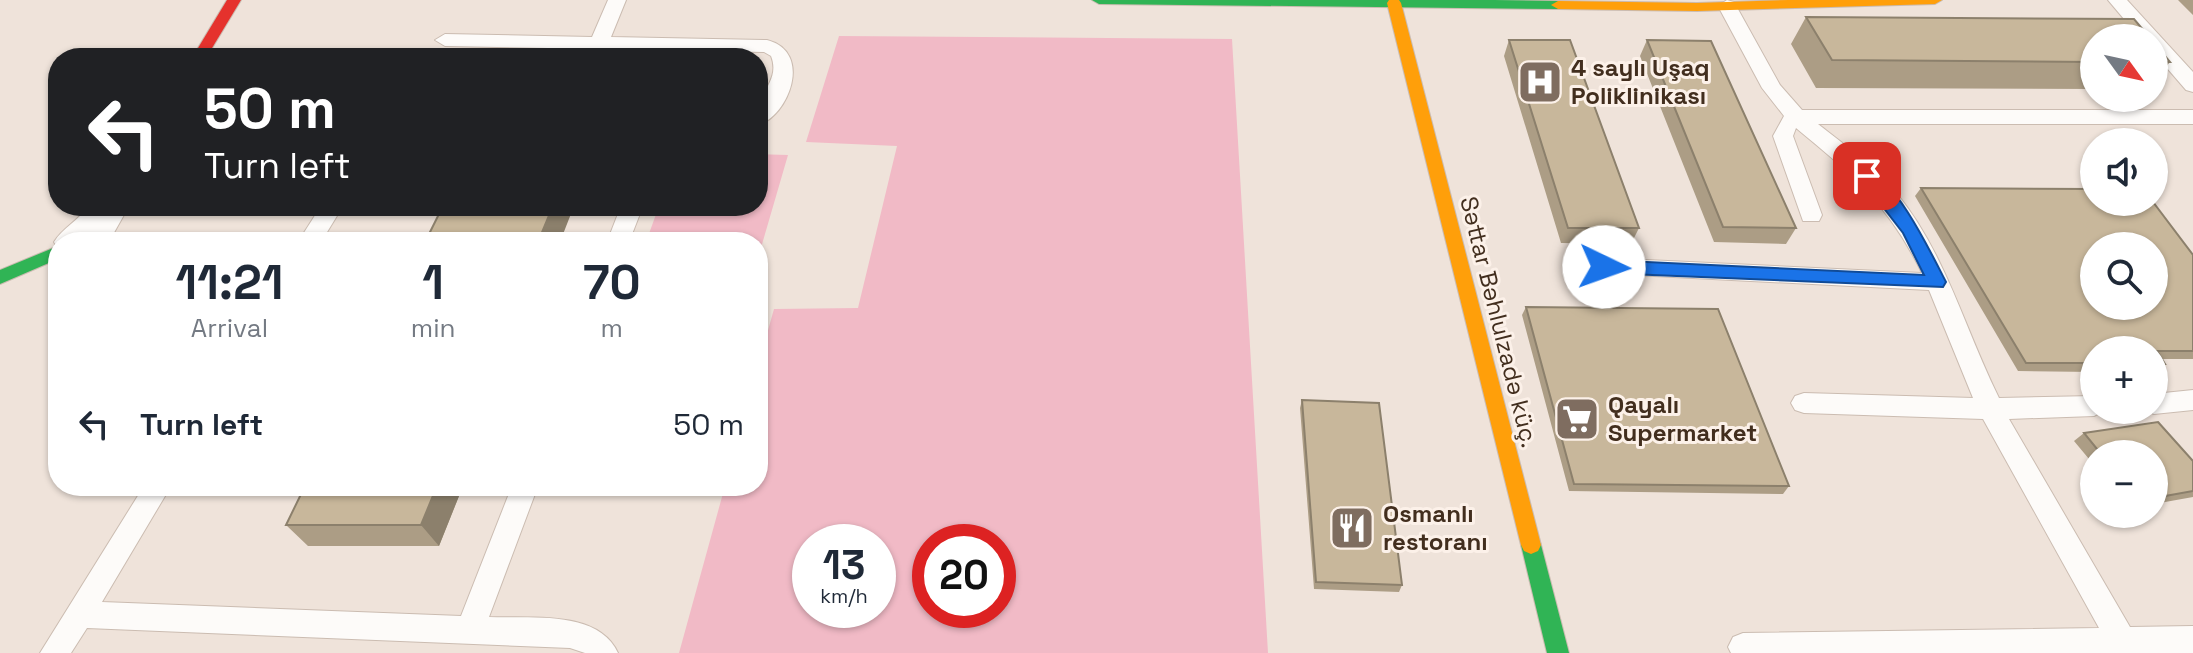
<!DOCTYPE html>
<meta charset="utf-8">
<style>
:root{--surface:#fff;--page:#f6f6f7;--text:#1f2937;--muted:#747a83}
body{margin:0;font-family:"Space Grotesk",sans-serif;background:var(--page);color:var(--text);height:100vh;display:flex;flex-direction:column;font-size:30px;white-space:nowrap}
*{box-sizing:border-box;margin:0}
p{font-size:26px;color:var(--muted)}
.icon{flex:none;width:44px;height:44px;fill:none;stroke:currentColor;stroke-width:2;stroke-linecap:round;stroke-linejoin:round}
.map{position:relative;flex:1;overflow:hidden}
.panel{position:absolute;left:48px;top:232px;width:720px;height:264px;display:flex;flex-direction:column;background:var(--surface);border-radius:32px;box-shadow:0 2px 6px #0004}
.panel>*{flex:none}
.top-card{position:absolute;left:48px;top:48px;width:720px;height:168px;border-radius:32px;box-shadow:0 2px 6px #0004;background:#202124;color:#fff;overflow:hidden}
.needle{width:52px;rotate:123deg}
.buttons{position:absolute;left:2080px;top:24px;display:grid;gap:16px}
.buttons a{display:grid;place-items:center;width:88px;height:88px;border-radius:50%;background:var(--surface);box-shadow:0 2px 6px #0004;font-size:40px}
.speed{position:absolute;left:792px;top:524px;display:flex;gap:16px;font-size:40px;font-weight:700;text-align:center}
.speed>*{display:grid;place-content:center;width:104px;height:104px;border-radius:50%;background:var(--surface);box-shadow:0 2px 6px #0004;line-height:1}
.speed small{font-size:20px;font-weight:400}
.speed .limit{border:12px solid #d22;background:#fff;color:#111}
.pin{position:absolute;display:grid;place-items:center;width:68px;height:68px;color:#fff;margin:-34px;border-radius:16px;box-shadow:0 4px 12px #0006}
.me{position:absolute;width:88px;margin:-44px;rotate:93deg;stroke-linejoin:round;filter:drop-shadow(0 0 6px #0008)}
.turn{display:flex;align-items:center;gap:28px;height:168px;padding:0 24px;font-size:36px}
.turn .icon{width:104px;height:104px;stroke-width:2.5}
.turn b{display:block;font-size:56px;line-height:68px}
.eta{display:flex;justify-content:space-evenly;align-items:center;height:136px;text-align:center}
.eta b{font-size:48px;font-weight:800;line-height:56px}
ul{padding:0;list-style:none}
li{display:flex;align-items:center;gap:24px;height:112px;padding:0 24px}
li div{flex:1}
li b{display:block;font-size:30px}
li em{font-style:normal}
.map>svg:first-child{display:block}
.green{fill:#f1bac6;fill-rule:evenodd}
.lines{fill:none;stroke-linecap:round;stroke-linejoin:round}
.lane-casing{stroke:#cbbcb1;stroke-width:2}
.street-casing{stroke:#cbbcb1;stroke-width:2}
.fast-casing{stroke:#cbbcb1;stroke-width:2}
.slow-casing{stroke:#cbbcb1;stroke-width:2}
.jam-casing{stroke:#cbbcb1;stroke-width:2}
.lane{fill:#fdfbf9;fill-rule:evenodd}
.street{fill:#fdfbf9;fill-rule:evenodd}
.fast{fill:#30b455;fill-rule:evenodd}
.slow{fill:#ff9f0a;fill-rule:evenodd}
.jam{fill:#e5322d;fill-rule:evenodd}
.wall{fill:#ac9d85}
.shaded-wall{fill:#8c806c}
.building{fill:#c8b79b;stroke:#8c806c;stroke-width:2;fill-rule:evenodd}
.route{fill:#1a73e8;stroke:#114b97;stroke-width:2}
.labels{text-anchor:middle;stroke-width:6;stroke-linejoin:round;paint-order:stroke}
.poi-label{font-size:24px;font-weight:bold;fill:#422e1e;stroke:#fcf1e9;text-anchor:start}
.street-label{font-size:24px;fill:#422e1e;stroke:#fcf1e9}
</style>
<div class="map">
<svg width="2193" height="653" viewBox="0 0 2193 653">
<rect width="100%" height="100%" fill="#efe3da"/>
<path class="green" d="M839,36L1232,39L1268,653H679L725,486H758V366L774,309L858,308L897,146L806,142ZM810,542H878V610H810ZM930,542H998V610H930Z
M758,154L788,155L758,258V242H646L659,206H758Z"/>
<g class="lines">
<g class="lane-casing">
<path id="lane" d="M608,0H626L611,37L767,40C814,52 788,117 758,125C758,119 757,110 759,105C765,87 779,76 771,56L764,52L445,46L435,40L445,34L592,37Z
M1727,0L1734,2L1780,85L1802,110H2193V124H1818C1845,145 1875,167 1897,194C1946,254 1965,330 1999,398L2094,396V410H2105L2094,416L2009,419L2130,627L2193,626V653H1731L1728,647L1733,637L1743,633L2099,628L1983,419L1804,413L1795,410L1791,403L1795,396L1804,393L1973,398L1929,290L1596,273L1592,267L1596,261L1604,258L1922,273C1889,205 1853,175 1796,128L1793,136L1822,215L1819,221H1803L1773,136L1784,116L1762,88L1718,6Z
M2108,0H2127L2193,72V92L2186,90L2154,53V38H2140Z
M321,206H343L321,242H298Z
M621,206H643L629,242H607Z
M2193,390V410L2154,414L2144,410H2154V394Z
M144,486H171L102,602L461,616L512,486H538L489,617C529,619 598,609 618,653H585L570,648L87,628L71,653H40Z"/>
</g>
<g class="street-casing">
<path id="street" d="M88,206H129L111,238L104,242H58V249L54,242C63,227 79,221 88,206Z"/>
</g>
<g class="fast-casing">
<path id="fast" d="M1092,0H1494L1558,1L1565,5L1558,9L1099,4Z
M58,246V259L0,284V270Z
M1531,536L1538,539L1541,545L1569,653H1547L1521,545L1524,539Z"/>
</g>
<g class="slow-casing">
<path id="slow" d="M1389,0H1399L1401,3L1541,545L1538,551L1531,554L1524,551L1521,545L1387,3Z
M1789,0H1942L1935,4L1697,11L1558,9L1551,5L1558,1L1697,3Z"/>
</g>
<g class="jam-casing">
<path id="jam" d="M227,0H241L206,58H192Z"/>
</g>
<use href="#lane" class="lane"/>
<use href="#street" class="street"/>
<use href="#fast" class="fast"/>
<use href="#slow" class="slow"/>
<use href="#jam" class="jam"/>
</g>
<path class="wall" d="M2178,0H2193V15Z
M1806,17L2094,38V89L1816,88L1791,44Z
M1509,40L1639,228L1631,244L1561,243L1504,56Z
M1647,40L1796,228L1786,244L1714,242L1640,56Z
M2154,43L2170,62L2154,81Z
M1921,188L2193,255V359H2162L2165,364L2156,372H2154V350H2094V372L2018,371L1915,196Z
M1526,307L1789,486L1783,494L1569,491L1522,315Z
M1302,400L1402,585L1399,592L1314,589L1300,408Z
M2084,433L2193,461V497L2154,504V454H2094V465L2074,441Z
M463,486L439,546H308L286,525Z"/>
<path class="shaded-wall" d="M553,206H574L560,242H538Z
M437,486H463L439,546L421,525Z"/>
<path class="building" d="M1806,17L2134,19L2150,38H2094V62L1832,60Z
M1509,40H1570L1639,228H1568Z
M1647,40L1711,41L1796,228L1723,227Z
M2154,43L2170,62H2154Z
M1921,188L2094,189V202H2153L2193,255V351H2157L2165,364H2154V350H2094V363H2026ZM2094,246H2154V306H2094Z
M443,206H553L538,242H425Z
M1526,307L1718,309L1789,486L1574,484Z
M1302,400L1379,403L1402,585L1316,582Z
M2158,422L2193,461V491L2154,498V454H2101L2084,433Z
M305,486H437L421,525H286Z"/>
<path class="route" d="M1867,170C1896,179 1932,255 1946,282L1943,287L1604,273L1595,267L1604,260L1924,275L1903,233L1859,176Z"/>
<defs>
<g id="hospital-square" transform="scale(2.3)"><rect x="-9" y="-9" width="18" height="18" rx="4" fill="#7f6d60" stroke="#fcf1e9"/><path d="M-5-5h3v3.5h4V-5h3V5h-3V1.5h-4V5h-3Z" fill="#fff"/></g>
<g id="supermarket-square" transform="scale(2.3)"><rect x="-9" y="-9" width="18" height="18" rx="4" fill="#7f6d60" stroke="#fcf1e9"/><path d="M-6-5.5h2.5l.6 2H6L4.5 2H-2.5L-4.4-4H-6ZM-1.5 3.2a1.3 1.3 0 1 0 .1 0ZM3 3.2a1.3 1.3 0 1 0 .1 0Z" fill="#fff"/></g>
<g id="restaurant-square" transform="scale(2.3)"><rect x="-9" y="-9" width="18" height="18" rx="4" fill="#7f6d60" stroke="#fcf1e9"/><path d="M-5-6h1v4h1v-4h1v4h1v-4h1v5L-1.5 .5V6h-2V.5L-5-1ZM5-6V6H3V1.5H1.5Q1.5-4 5-6Z" fill="#fff"/></g>
</defs>
<g fill-rule="evenodd">
<use href="#hospital-square" x="1540" y="82"/>
<use href="#supermarket-square" x="1577" y="419"/>
<use href="#restaurant-square" x="1352" y="528"/>
</g>
<g class="labels">
<g class="poi-label">
<text x="1571" y="76">4 saylı Uşaq<tspan x="1571" dy="28">Poliklinikası</tspan></text>
<text x="1608" y="413">Qayalı<tspan x="1608" dy="28">Supermarket</tspan></text>
<text x="1383" y="522">Osmanlı<tspan x="1383" dy="28">restoranı</tspan></text>
</g>
<g class="street-label">
<text transform="translate(1499 322) rotate(76)" y="8">Səttar Bəhlulzadə küç.</text>
</g>
</g>
</svg>
<div class="buttons">
<a><svg class="needle" viewBox="-14 -14 28 28"><path d="M0-13l5 13h-10z" fill="#e53935"/><path d="M0 13l5-13h-10z" fill="#747a83"/></svg></a>
<a><svg class="icon" aria-label="sound" viewBox="0 0 24 24"><path d="M4 9h4l5-4v14l-5-4H4zM17 9q2 3 0 6"/></svg></a>
<a><svg class="icon" aria-label="search" viewBox="0 0 24 24"><circle cx="10" cy="10" r="6"/><path d="M15 15l6 6"/></svg></a>
<a>+</a>
<a>−</a>
</div>
<div class="speed"><div>13<small>km/h</small></div><div class="limit">20</div></div>
<div class="pin" style="left:1867px;top:176px;background:#d93025"><svg class="icon" aria-label="arrive" viewBox="0 0 24 24"><path d="M6 21V4h12l-3 4 3 4H6"/></svg></div>
<svg class="me" style="left:1604px;top:267px" viewBox="-20 -20 40 40"><circle r="19" fill="#fff"/><path d="M0-13L10 11 0 6-10 11z" fill="#1a73e8"/></svg>
<div class="top-card">
<div class="turn"><svg class="icon" aria-label="left" viewBox="0 0 24 24"><path d="M17 20v-9H6M10 6l-5 5 5 5"/></svg><div><b>50 m</b>Turn left</div></div>
</div>
<section class="panel">
<div class="eta">
<div><b>11:21</b><p>Arrival</p></div>
<div><b>1</b><p>min</p></div>
<div><b>70</b><p>m</p></div>
</div>
<ul>
<li><svg class="icon" aria-label="left" viewBox="0 0 24 24"><path d="M17 20v-9H6M10 6l-5 5 5 5"/></svg><div><b>Turn left</b></div><em>50 m</em></li>
</ul>
</section>
</div>
